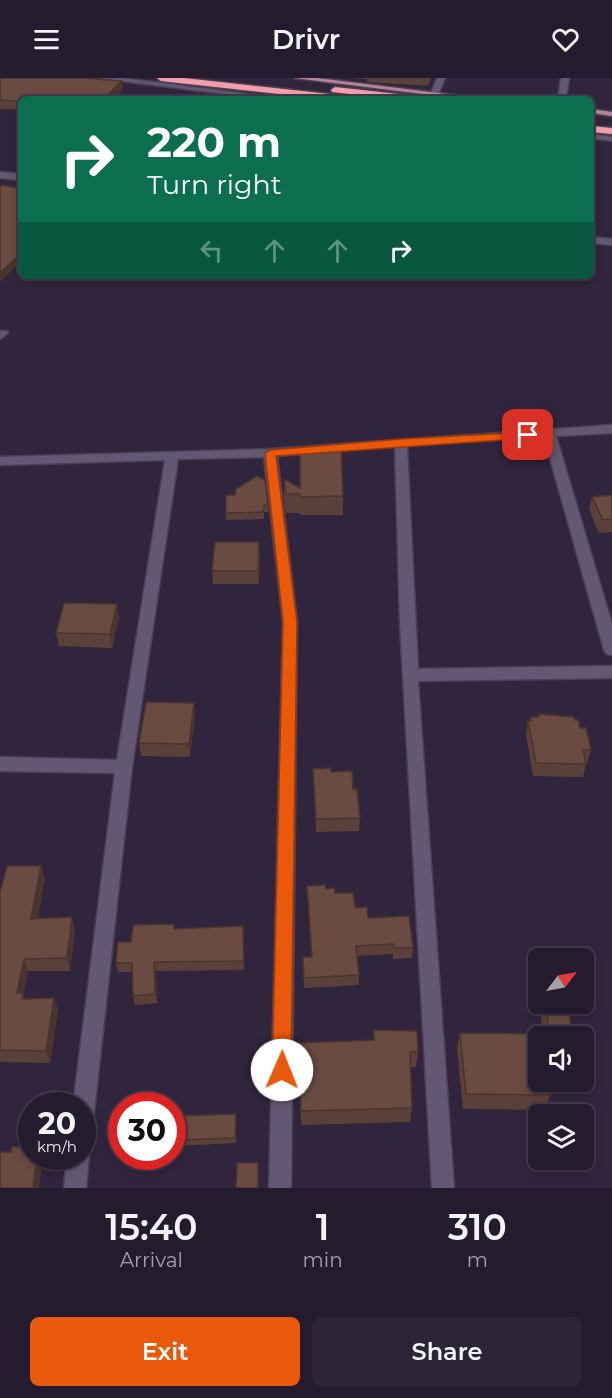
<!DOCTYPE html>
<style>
:root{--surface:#241c2e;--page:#2c2536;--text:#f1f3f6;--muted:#a3a1aa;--line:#413a4a;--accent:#ea580c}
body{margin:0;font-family:Montserrat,sans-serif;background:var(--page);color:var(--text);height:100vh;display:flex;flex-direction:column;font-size:22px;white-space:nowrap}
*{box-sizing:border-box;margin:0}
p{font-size:20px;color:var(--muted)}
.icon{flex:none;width:33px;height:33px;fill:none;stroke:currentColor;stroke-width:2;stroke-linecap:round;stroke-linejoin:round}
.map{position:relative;height:1110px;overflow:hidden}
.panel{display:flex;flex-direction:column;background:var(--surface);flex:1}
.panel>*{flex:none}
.hud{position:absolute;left:18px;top:18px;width:576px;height:183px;border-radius:9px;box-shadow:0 3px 9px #0003,0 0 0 2px var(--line);background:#0b6e4f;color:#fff;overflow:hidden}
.needle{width:39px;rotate:58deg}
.tools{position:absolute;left:528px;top:870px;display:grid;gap:12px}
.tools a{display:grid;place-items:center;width:66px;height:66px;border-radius:9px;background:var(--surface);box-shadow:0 3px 9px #0003,0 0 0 2px var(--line);font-size:30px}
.speed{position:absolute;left:18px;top:1014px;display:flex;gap:12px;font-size:30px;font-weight:700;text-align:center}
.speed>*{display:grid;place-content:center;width:78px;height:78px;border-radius:50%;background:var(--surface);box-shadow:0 3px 9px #0003,0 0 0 2px var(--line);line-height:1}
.speed small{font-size:15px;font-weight:400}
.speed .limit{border:9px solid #d22;background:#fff;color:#111}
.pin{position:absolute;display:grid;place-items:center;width:51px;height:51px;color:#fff;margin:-26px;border-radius:12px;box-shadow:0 3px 9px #0006}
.me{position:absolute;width:66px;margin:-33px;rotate:1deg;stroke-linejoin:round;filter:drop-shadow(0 0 4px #0008)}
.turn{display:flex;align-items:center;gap:21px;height:126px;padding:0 30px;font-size:27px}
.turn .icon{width:78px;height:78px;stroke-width:2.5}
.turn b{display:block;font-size:42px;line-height:51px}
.lanes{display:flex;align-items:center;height:57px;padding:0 30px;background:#0003;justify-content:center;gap:30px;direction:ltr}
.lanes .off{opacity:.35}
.eta{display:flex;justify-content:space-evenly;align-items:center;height:102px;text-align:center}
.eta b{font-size:36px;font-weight:600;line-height:42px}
.button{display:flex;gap:12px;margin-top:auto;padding:12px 30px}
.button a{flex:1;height:69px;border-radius:9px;background:var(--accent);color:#fff;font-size:24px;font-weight:600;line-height:69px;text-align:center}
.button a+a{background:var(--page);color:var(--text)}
header{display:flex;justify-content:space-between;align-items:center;height:78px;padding:0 30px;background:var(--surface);font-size:27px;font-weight:600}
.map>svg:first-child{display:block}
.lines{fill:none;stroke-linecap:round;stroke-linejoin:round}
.minor-casing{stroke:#4a4054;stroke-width:3}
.major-casing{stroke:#4a4054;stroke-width:3}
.highway-casing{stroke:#4a4054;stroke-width:3}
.minor{fill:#635873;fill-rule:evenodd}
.major{fill:#b98395;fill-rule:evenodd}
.highway{fill:#f39fab;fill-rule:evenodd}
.wall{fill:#5b4039}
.shaded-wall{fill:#4a342e}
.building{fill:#6a4b42;stroke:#4a342e;stroke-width:1.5}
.route{fill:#ea580c;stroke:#983908;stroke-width:1.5}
</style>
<header><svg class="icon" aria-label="menu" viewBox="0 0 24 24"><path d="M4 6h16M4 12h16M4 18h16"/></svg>Drivr<svg class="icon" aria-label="heart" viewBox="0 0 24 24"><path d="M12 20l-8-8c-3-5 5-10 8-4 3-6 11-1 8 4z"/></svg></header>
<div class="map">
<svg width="612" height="1110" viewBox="0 0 612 1110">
<rect width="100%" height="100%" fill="#30253d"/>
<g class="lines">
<g class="minor-casing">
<path id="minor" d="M98,0H121L288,21H265Z
M437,0H445L439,15L435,17L431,15Z
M561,0H569L566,21H558Z
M591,56L612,59V63L591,60Z
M0,94L21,96V102L0,100Z
M591,159L612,161V167L591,165Z
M0,253H7L8,255L0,261Z
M612,347V355L556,358L612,546V577L607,576L604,572L544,359L407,367L418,591L612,588V600L418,603L454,1110H432L400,546L395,368L277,378L297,544L291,1110H269L283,544L264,379L178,381L132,689L93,1043L90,1051L82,1054V1028H73L115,695L0,693V679L117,682L165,382L0,387V379L270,371Z
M82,1069L86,1070L89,1078L86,1110H64L67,1078H82Z"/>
</g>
<g class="major-casing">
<path id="major" d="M294,0H317L487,21H463Z
M591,31L612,34V38L591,35Z"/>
</g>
<g class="highway-casing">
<path id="highway" d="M157,0H184L348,18L353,21H324L161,3Z
M335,9L416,18L421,21H392L332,14L331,12Z
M591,48L612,50V56L591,54Z"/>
</g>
<use href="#minor" class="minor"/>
<use href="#major" class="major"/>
<use href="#highway" class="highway"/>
</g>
<path class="wall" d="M0,0L90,1L123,11L113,21H21V32L0,31Z
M349,0H431L428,8L367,4V1Z
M284,401L300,410L343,418V437H300V435H286L284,420Z
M235,417L268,428V434H264V441L226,442V435Z
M612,417V454L599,455L589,431L592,419Z
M260,477L259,506H213L212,493Z
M119,539L112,570L59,568L56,555Z
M539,636L575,642L580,650L591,672L587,685H586L583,699L533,698L526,656L528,643H530L531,639H538Z
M195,638L190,679L141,678L139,665Z
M313,691L331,694L353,711L360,740L359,753L316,754Z
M41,788L45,801L37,841L75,852L70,893H28L23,917L25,921L54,920L58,932L50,985L0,984V814Z
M307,808L326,811L335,815L368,840L413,870L412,880L393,881V876L357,878L359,897V907L304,910L303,879H311Z
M174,846L175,851L243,848L244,892L156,893L157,925L135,927L133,918L132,894H118L116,885Z
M545,926H568L572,958H538L550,1017L545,1032L463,1031L457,971L460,955L542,956L541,939Z
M374,952L418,974L416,989H410L412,1030L410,1044L301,1047L298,979L373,962Z
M236,1036V1065L175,1068L174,1062Z"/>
<path class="shaded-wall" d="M122,3L123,11L113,21H103Z
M21,175V184L0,204V195Z
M259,464L260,477L259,506L258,493Z
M117,526L119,539L112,570L110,556Z
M194,625L195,638L190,679L189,666Z
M41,788L45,801L35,853L31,841Z
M72,839L75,852L70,893L67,880Z
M24,881L28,893L23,917L27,927L17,915Z
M154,884L156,893L157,925L155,916Z
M54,920L58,932L50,985L46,973Z
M37,1078H39L42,1085L39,1110H33Z"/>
<path class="building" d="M0,0H84L122,3L103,21H21V24L0,22Z
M0,107L21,110V175L0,195Z
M300,368H341L343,418L300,419V416H286L284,401L300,410Z
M257,398L265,402L268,428L264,427L263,434L226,435V417H235L236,411Z
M612,417V441L603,442L592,419Z
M215,464H259L258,493H212Z
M64,525L117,526L110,556L56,555Z
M146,624L194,625L189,666L139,665Z
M539,636L574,639L575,642H578L580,650H586L591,672H583L586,686L536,685L528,643H531V639H539Z
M331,690V694L352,693L353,711H357L360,740L316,741L313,691Z
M7,788H41L31,841L72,839L67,880L24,881L17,915H23L22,921L54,920L46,973L0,972V814Z
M325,807L326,811L334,810L335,815H353L355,830L367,829L368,840L409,838L413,870H394V866L356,868L359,897L304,900L303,879H312L307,808Z
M174,846V851L243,848L244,883L154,884L155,916L133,918L132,885H116L118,864H131L133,847Z
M546,926H568L572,958H538V1004H548L550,1017L466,1016L460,955L549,956Z
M374,952L417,953L418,974H410L412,1030L301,1033L298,965L374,962Z
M236,1036L235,1060L174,1062L175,1038Z
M32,1068V1078H37L33,1110H0V1074H11L12,1069Z
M237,1085H258V1110H236Z"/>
<path class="route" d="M528,354L534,357L532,360L276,378L297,544L291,992L289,999L282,1002L275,999L272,992L283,544L265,375L270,372L401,361Z"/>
</svg>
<div class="tools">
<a><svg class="needle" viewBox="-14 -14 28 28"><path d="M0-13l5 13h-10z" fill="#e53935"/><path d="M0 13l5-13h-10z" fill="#a3a1aa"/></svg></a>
<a><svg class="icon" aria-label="sound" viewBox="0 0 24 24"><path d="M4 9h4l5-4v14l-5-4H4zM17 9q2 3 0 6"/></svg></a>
<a><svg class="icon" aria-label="layers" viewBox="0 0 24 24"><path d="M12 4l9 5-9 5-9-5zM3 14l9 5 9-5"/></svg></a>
</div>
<div class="speed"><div>20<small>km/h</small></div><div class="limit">30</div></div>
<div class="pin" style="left:528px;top:357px;background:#d93025"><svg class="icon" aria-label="arrive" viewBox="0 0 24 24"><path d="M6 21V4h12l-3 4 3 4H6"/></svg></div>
<svg class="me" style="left:282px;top:992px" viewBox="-20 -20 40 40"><circle r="19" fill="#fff"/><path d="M0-13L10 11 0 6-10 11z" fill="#ea580c"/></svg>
<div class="hud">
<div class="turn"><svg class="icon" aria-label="right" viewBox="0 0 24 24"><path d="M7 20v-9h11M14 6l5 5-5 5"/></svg><div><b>220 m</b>Turn right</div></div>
<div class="lanes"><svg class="icon off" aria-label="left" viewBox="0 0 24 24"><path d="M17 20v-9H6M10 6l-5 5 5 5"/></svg><svg class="icon off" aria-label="ahead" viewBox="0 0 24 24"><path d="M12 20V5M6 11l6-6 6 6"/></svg><svg class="icon off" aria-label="ahead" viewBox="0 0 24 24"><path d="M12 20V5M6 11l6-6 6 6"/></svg><svg class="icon" aria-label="right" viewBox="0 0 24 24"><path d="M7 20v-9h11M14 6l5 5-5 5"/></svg></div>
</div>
</div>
<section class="panel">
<div class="eta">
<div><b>15:40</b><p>Arrival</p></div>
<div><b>1</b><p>min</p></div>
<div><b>310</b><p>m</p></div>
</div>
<div class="button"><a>Exit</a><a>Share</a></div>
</section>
